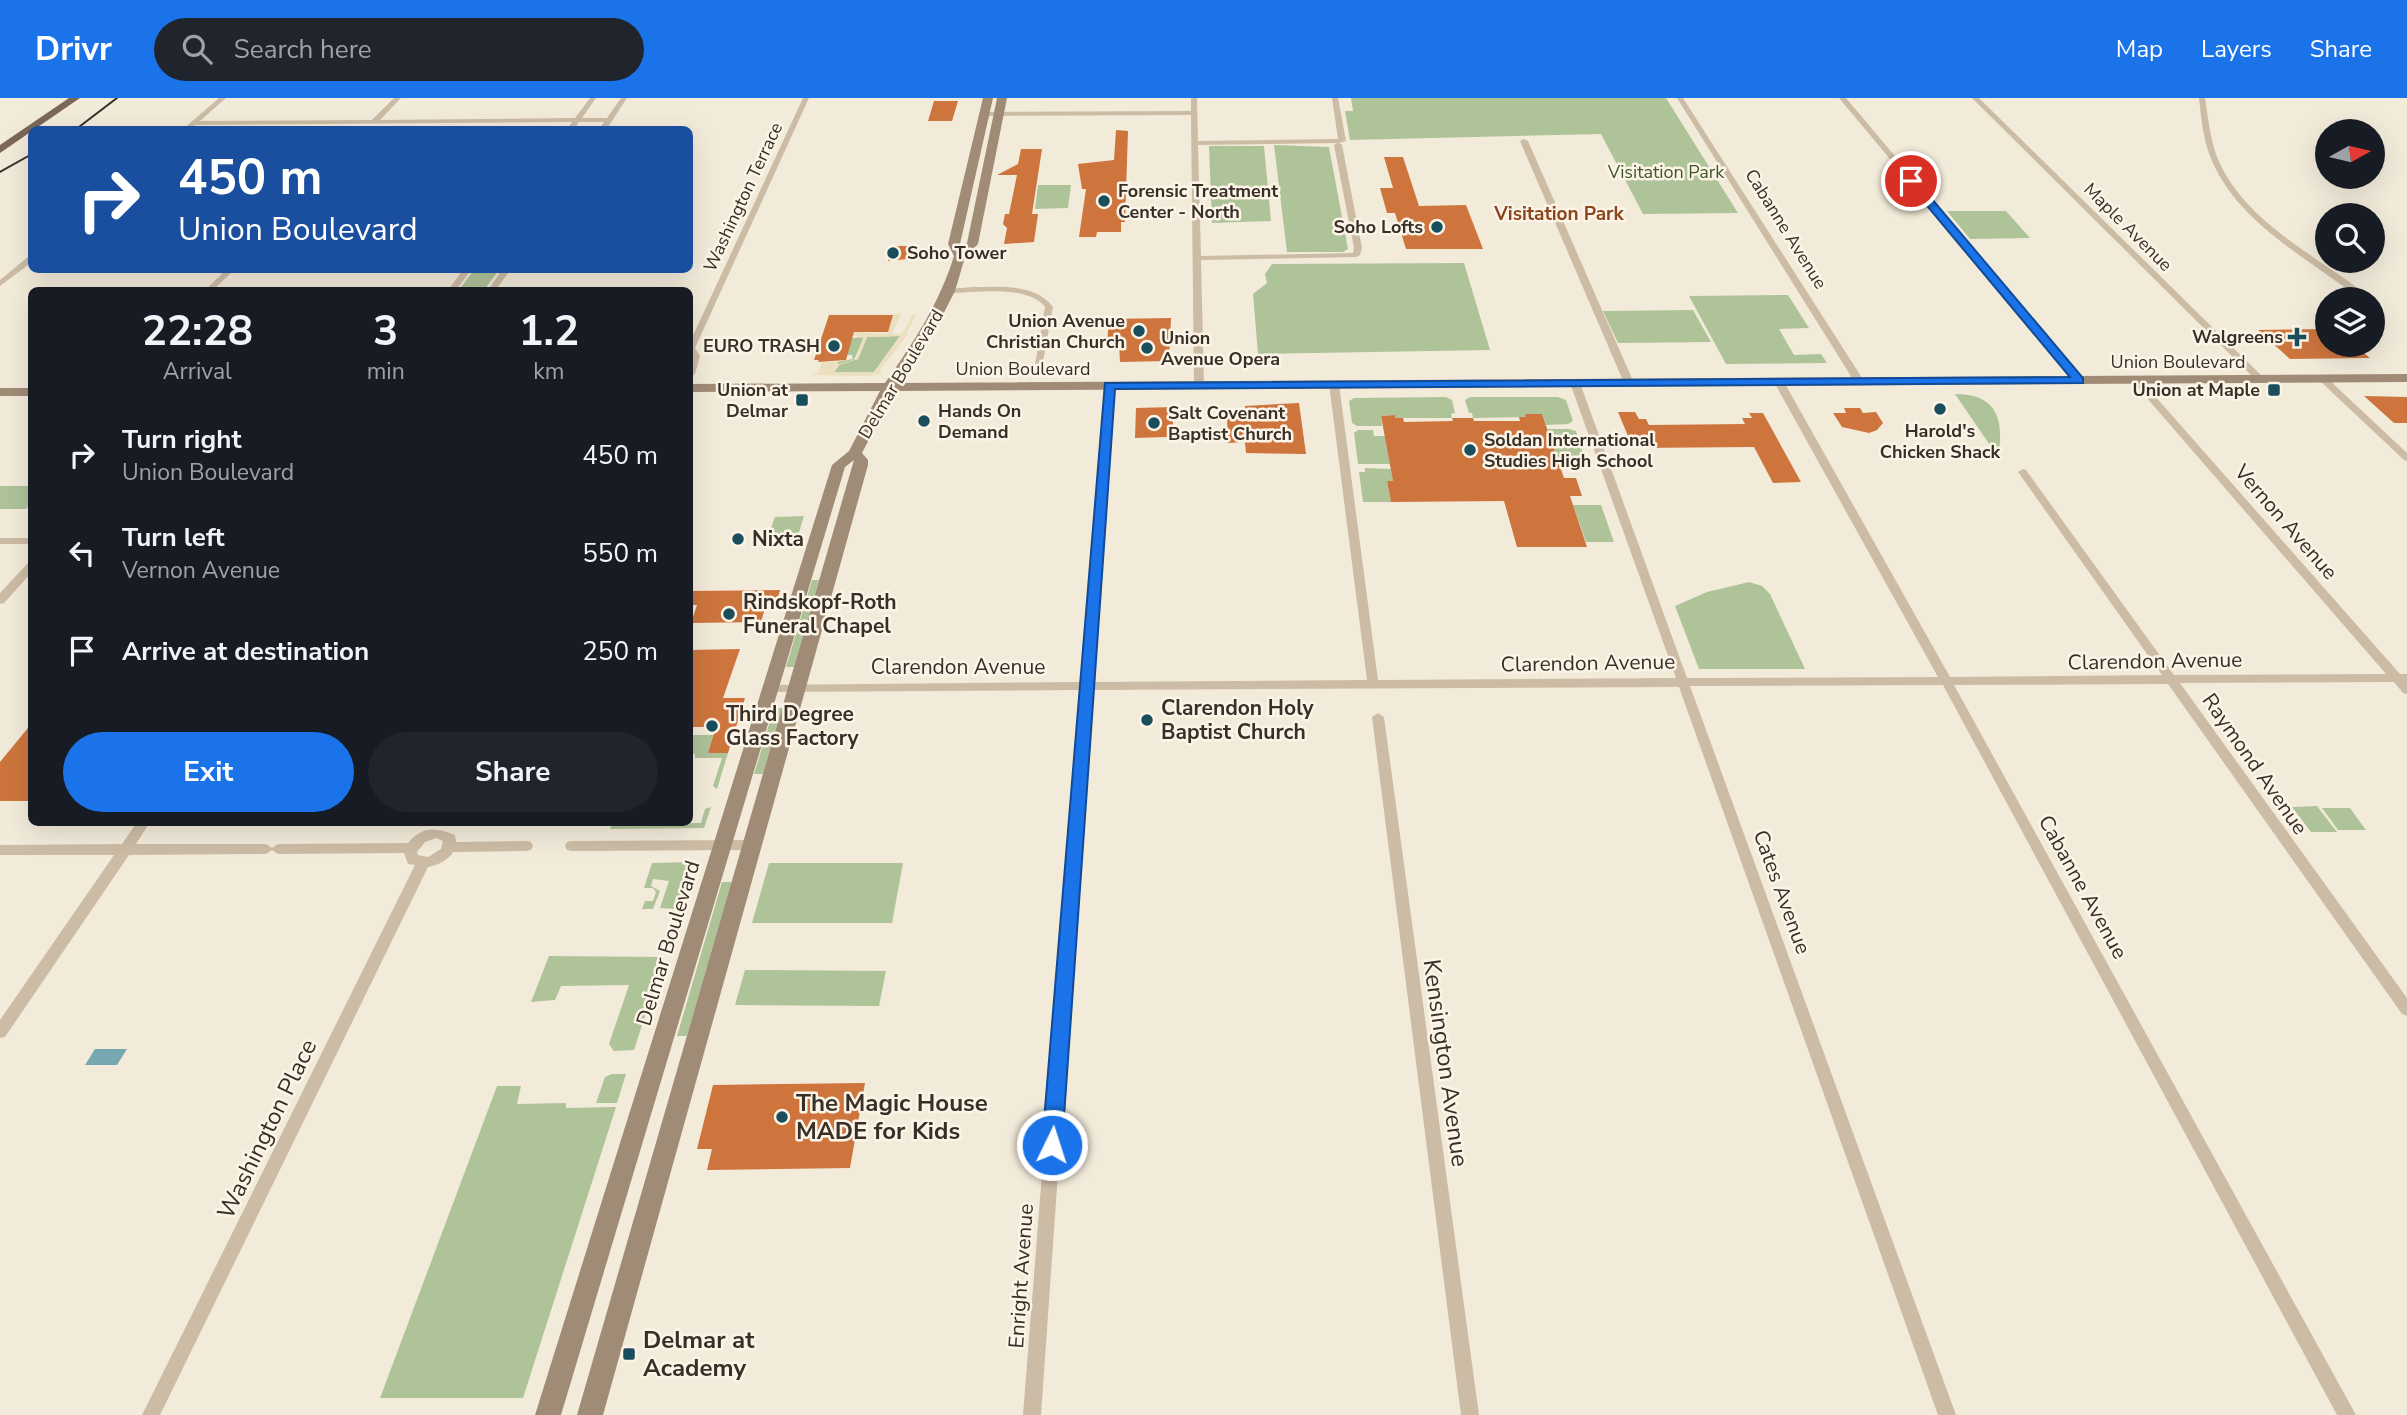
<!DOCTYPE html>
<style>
:root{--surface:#171b24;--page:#20242c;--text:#f1f3f6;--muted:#9ea1a6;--accent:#1a73e8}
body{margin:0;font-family:"Nunito Sans",sans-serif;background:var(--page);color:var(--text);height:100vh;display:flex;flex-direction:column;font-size:26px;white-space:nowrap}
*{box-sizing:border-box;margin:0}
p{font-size:23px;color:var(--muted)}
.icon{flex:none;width:38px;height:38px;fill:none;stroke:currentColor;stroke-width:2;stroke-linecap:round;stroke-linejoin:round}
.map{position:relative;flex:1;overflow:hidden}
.panel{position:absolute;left:28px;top:189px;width:665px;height:539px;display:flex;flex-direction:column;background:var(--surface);border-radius:10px;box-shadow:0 7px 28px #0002}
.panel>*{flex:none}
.hud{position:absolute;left:28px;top:28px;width:665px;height:147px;border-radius:10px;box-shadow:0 7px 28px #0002;background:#1a4fa0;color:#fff;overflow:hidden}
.needle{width:46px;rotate:82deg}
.buttons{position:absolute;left:2315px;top:21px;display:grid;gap:14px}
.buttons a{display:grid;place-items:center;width:70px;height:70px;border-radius:50%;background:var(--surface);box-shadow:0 7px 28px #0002;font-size:35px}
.pin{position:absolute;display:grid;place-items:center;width:60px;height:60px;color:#fff;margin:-30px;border:4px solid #fff;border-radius:50%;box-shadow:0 2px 7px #0007}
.me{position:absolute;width:77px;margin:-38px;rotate:4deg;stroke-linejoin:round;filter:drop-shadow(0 0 5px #0008)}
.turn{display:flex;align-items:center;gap:24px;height:147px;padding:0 35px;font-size:32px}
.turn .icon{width:91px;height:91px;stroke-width:2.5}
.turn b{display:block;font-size:49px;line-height:60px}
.eta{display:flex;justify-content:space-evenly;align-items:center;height:119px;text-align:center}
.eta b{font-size:42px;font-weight:700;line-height:49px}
.button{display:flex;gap:14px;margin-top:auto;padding:14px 35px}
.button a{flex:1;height:80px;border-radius:42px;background:var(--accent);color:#fff;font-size:28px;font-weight:700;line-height:80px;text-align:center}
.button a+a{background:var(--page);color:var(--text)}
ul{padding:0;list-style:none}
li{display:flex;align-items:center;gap:21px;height:98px;padding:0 35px}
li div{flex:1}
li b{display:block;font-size:26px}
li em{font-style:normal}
header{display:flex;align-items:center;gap:42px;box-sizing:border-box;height:98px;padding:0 35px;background:var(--accent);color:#fff}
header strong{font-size:33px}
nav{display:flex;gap:38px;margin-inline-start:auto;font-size:24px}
.search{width:490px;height:63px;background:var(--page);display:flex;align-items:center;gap:18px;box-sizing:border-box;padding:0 24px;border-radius:38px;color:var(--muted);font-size:26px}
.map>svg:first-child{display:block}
.green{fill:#afc399}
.plaza{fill:#ecdfc0;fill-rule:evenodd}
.water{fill:#77a8b2}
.building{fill:#ce753e}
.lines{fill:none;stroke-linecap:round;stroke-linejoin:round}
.minor{fill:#ccbca5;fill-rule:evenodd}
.secondary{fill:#a08b77;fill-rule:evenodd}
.primary{fill:#7b6857;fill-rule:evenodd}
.tram{stroke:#382f27;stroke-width:2}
.route{fill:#1a73e8;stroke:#114b97;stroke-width:2}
.poi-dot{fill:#1a4e5c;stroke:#fbf4e7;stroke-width:2.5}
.labels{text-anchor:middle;stroke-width:5;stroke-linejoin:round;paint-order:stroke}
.far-park-label{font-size:18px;fill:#405729;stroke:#fbf4e7}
.far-poi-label{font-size:18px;font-weight:bold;fill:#382f27;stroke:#fbf4e7;text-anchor:start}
.far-street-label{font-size:18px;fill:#382f27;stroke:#fbf4e7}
.far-neighbourhood-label{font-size:19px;font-weight:bold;fill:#8c451b;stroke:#fbf4e7}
.street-label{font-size:21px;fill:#382f27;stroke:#fbf4e7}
.poi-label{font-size:21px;font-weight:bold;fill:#382f27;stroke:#fbf4e7;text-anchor:start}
.near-street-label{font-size:24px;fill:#382f27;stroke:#fbf4e7}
.near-poi-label{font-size:24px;font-weight:bold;fill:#382f27;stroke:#fbf4e7;text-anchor:start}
</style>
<header>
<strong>Drivr</strong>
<div class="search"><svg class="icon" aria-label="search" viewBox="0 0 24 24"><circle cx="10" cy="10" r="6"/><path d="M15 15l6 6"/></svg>Search here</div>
<nav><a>Map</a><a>Layers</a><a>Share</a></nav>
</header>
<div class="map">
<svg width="2407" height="1317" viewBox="0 0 2407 1317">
<rect width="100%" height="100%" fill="#f3ebda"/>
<path class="green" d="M1351,0H1666L1738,115L1643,116L1601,36L1350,42L1345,13H1353Z
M1274,47L1329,49L1348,151L1343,154H1287Z
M1209,48H1264L1271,123L1212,125Z
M1038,87H1071L1068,110L1035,111Z
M1947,113H2006L2030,140L1970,141Z
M1464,165L1490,252L1258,256L1253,196L1267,185L1265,176L1272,166Z
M474,172H499L484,192H459Z
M1788,197L1809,230L1779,231L1794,257L1821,256L1827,265L1726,266L1689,198Z
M1693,212L1711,244L1618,245L1603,213Z
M900,238L874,274H834L840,266H837V264L853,261L852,257H847L852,240L864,239L854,262L858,261L867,239Z
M1955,296C1996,296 2005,320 1998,359Z
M1446,299L1452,302L1455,315L1451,316L1452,320H1395L1394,317L1381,318L1382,328H1357L1352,325L1349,303L1354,300Z
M1470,299H1558L1566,302L1573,323L1568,326L1546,327L1542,316H1526V319L1473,320L1472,315H1469L1465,302Z
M1547,331H1569L1576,333L1584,359H1576L1577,365H1559Z
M1358,332H1373L1374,338H1385L1390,366H1358L1354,335Z
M1365,370L1391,371L1393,383H1387L1391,404H1363L1359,374H1365Z
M0,388H31V405L26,411H0Z
M1573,407H1601L1614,444H1586Z
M804,418L796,444H766L775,419Z
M812,482H819L794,569H786Z
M1749,484L1762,488L1770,496L1805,571H1699L1675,508L1707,494Z
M774,610H782L763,676H754Z
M690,637H714L708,655H728L717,691L713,688L722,660H695V656H690Z
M2317,708L2337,734H2311L2292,709Z
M711,709L704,730L610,731L612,726L701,725L705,711Z
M2322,710H2350L2366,732H2338Z
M694,764L678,811L660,810L669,783L653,781L651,788L660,793L653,811H642L645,803H653L656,794L653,790H644L652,765Z
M769,765H903L892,825H752Z
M722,784H732L687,938H677Z
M549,858L664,859L634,952L614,953L609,946L629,887L561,888L555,902L531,904Z
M745,872L886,873L879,908L735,907Z
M612,976H626L617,1005H596L605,979Z
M497,988H521L517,1006L566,1005V1010L616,1009L523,1300H380Z"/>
<path class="plaza" d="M893,216H901L892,236H902L913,216L916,217L906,236H908L880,272L882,273L880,276L867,278L810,277L818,275L822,264H837L839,266L856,261L863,240L853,237L854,234L887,236ZM900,238L874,274H834L836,268L858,261L867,239Z"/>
<path class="water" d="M95,951H127L117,967H85Z"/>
<path class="building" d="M934,3H958L952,23H928Z
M1116,32L1128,33L1125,124H1121V134H1097L1096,139H1079L1086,91H1082L1078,66L1114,62Z
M1021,51H1042L1032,116H1038L1034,144L1004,146L1007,130L1003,126L1005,116H1009L1017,77H997L1018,66Z
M1384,59H1403L1419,108L1466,107L1483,151H1406L1395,115H1387L1380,90H1393Z
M892,148H909L907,161L888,163Z
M829,217H893L888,234H854L846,262L818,264L819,262H814Z
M1171,220L1169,263L1120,264L1119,246H1107L1109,221Z
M2328,231V247H2354L2370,260L2290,261L2258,232Z
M2364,298L2407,299V325H2394Z
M1299,305L1306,356L1246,355L1245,344L1228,345L1227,320L1246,319L1245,308Z
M1173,309V335L1167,336V339L1135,340L1136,310Z
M1844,310H1860L1863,315L1876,314L1883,325L1877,332L1869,335L1842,329L1833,315H1846Z
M1618,314H1635L1639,321H1646L1649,327L1745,326L1742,320H1752L1749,315H1763L1801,384L1773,385L1754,349L1633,350Z
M1525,316H1542L1564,380H1576L1582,398H1570L1587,449H1517L1504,403L1391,404L1387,383H1393L1381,318L1395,317V320H1403L1404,324L1453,323L1452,320H1473L1474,323H1520L1519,319H1526Z
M780,492L776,507H766L761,524L691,525L697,507H690V493Z
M740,551L723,600H745L736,629L728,655H708L716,629H690V552Z
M32,625V703H0V664Z
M865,985L850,1070L707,1072L712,1051H697L713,987Z"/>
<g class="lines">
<path class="minor" d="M219,0H226L200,23L372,22L394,0H401L380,22L575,20L590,0H596L582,20H607L621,0H627L606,32H599L604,24H579L574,32H567L572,24L195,27L190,32H182Z
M803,0H809L695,250L700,258L695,276L690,279L692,258L690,255V244Z
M1191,0H1197L1198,43L1338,41L1332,0H1338L1346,43L1339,45L1342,47L1362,150L1360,157L1356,159L1201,162L1204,287L1199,290L1194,287L1191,17L985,18L982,16L985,14L1191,13ZM1337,45L1334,47L1354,150L1353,155L1201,158L1198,47Z
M1677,0H1683L1864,283L1862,285L1859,286L1854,283Z
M1839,0H1846L2082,280V284H2076Z
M1972,0H1979L2263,279V283H2257Z
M2199,0H2205C2208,19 2210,40 2217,59C2235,103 2274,132 2313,159C2331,172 2354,185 2369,201H2360C2307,159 2236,125 2210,58C2203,40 2201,19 2199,0Z
M1524,41L1528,43L1634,285L1632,287H1626L1624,285L1520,43Z
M29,158H32V164L0,188V182Z
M226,172H234L213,192H205Z
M463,172H471L456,192H448Z
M502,172H510L496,192H488Z
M973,189C1000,189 1035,185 1053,209L1041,274L1038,275L1034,272L1045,209C1027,186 976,195 949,195L945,193L949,191Z
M2323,278L2326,279L2407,355V363L2404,362L2320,283V279Z
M2136,279L2139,280L2400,576H2407V596L2403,595L2394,584L2180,585L2407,900V918L2402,916L2168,586L1954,587L2356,1317H2337L1943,587L1690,588L1956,1317H1938L1679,589L1092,592L1041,1317H1023L1080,592L770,594L764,590L766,587L1081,584L1104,288L1109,285L1114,288L1093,584L1367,582L1329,286L1334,283L1339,286L1378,582L1676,580L1570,285L1575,282L1580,285L1687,580L1938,579L1774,284L1779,281L1784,284L1950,579L2162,577L2018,374L2023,371L2026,372L2174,577L2386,576L2133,284L2131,282Z
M0,440H32V446H0Z
M32,464V474L4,505L0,506V495L28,465Z
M1378,615L1384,619L1479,1317H1461L1372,619Z
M137,724H150L136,746H266L272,750L278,746L408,745C422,728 436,729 455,737L456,744L526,743L531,744L533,748L531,752L526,753L453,754C449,762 436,768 428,769L160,1317H142L415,767L408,766L404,755L278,756L272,752L266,756L129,757L5,939L0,940V922L114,757H0V747L122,746ZM436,740L443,743L441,751L428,759L418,757L417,754L425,744Z
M752,742L757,743L758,747L757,751L752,752L572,753L567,752L565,748L567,744L572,743Z"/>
<path class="secondary" d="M983,0H993L960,146L962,150L967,145L997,0H1007L978,146L965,159L955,193L935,232L898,285L2407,276V284L894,293L862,355L868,362V367L603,1317H577L854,362L845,369L561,1317H535L832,367L849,353L880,293L690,294V286L885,285C914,244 939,206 954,158L948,146Z
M0,290H32V298H0Z"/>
<path class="primary" d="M69,0H80L0,55V47Z"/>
<path class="tram" d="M75,32L117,0
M0,74L32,56"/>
</g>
<path class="route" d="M1908,81H1915L2083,280V285L1115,291L1062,1047L1059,1054L1052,1056L1045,1054L1042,1047L1105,285L2070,279L1908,85Z"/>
<g class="poi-dot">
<circle cx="1104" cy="103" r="7"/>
<circle cx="1437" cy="129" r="7"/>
<circle cx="893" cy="155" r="7"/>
<circle cx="1139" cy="233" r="7"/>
<path d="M2293.5 228.5h7v7h7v7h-7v7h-7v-7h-7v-7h7z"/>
<circle cx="834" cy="248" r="7"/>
<circle cx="1147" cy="250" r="7"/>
<rect x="2267" y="285" width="14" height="14" rx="3.5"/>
<rect x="795" y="295" width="14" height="14" rx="3.5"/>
<circle cx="1940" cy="311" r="7"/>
<circle cx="924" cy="323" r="7"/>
<circle cx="1154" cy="325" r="7"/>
<circle cx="1470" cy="352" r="7"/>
<circle cx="738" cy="441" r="7"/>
<circle cx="729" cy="516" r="7"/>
<circle cx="1147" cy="622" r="7"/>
<circle cx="712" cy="628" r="7"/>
<circle cx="782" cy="1019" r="7"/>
<rect x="622" y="1249" width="14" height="14" rx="3.5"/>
</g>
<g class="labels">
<g class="far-park-label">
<text x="1666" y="80">Visitation Park</text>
</g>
<g class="far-poi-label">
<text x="1118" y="99">Forensic Treatment<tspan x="1118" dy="21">Center - North</tspan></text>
<text x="1423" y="135" text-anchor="end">Soho Lofts</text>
<text x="907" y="161">Soho Tower</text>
<text x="1125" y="229" text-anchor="end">Union Avenue<tspan x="1125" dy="21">Christian Church</tspan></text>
<text x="2283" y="245" text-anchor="end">Walgreens</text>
<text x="1161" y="246">Union<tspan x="1161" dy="21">Avenue Opera</tspan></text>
<text x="820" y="254" text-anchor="end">EURO TRASH</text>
<text x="788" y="298" text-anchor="end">Union at<tspan x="788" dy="21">Delmar</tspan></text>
<text x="2260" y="298" text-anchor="end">Union at Maple</text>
<text x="938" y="319">Hands On<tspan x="938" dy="21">Demand</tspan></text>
<text x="1168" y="321">Salt Covenant<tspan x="1168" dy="21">Baptist Church</tspan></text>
<text x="1940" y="339" text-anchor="middle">Harold's<tspan x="1940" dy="21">Chicken Shack</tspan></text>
<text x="1484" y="348">Soldan International<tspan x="1484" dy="21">Studies High School</tspan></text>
</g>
<g class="far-street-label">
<text transform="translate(743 99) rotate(-65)" y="6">Washington Terrace</text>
<text transform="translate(2128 129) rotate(45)" y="6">Maple Avenue</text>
<text transform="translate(1786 131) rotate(58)" y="6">Cabanne Avenue</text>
<text x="2178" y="270">Union Boulevard</text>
<text x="1023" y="277">Union Boulevard</text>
<text transform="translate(901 276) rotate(-59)" y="6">Delmar Boulevard</text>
</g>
<g class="far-neighbourhood-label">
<text x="1559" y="122">Visitation Park</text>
</g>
<g class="street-label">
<text transform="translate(2286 424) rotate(49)" y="7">Vernon Avenue</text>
<text transform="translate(2155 563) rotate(-1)" y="7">Clarendon Avenue</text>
<text transform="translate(1588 565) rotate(-1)" y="7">Clarendon Avenue</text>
<text x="958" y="576">Clarendon Avenue</text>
<text transform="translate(2255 666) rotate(55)" y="7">Raymond Avenue</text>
<text transform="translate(2083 789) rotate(61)" y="7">Cabanne Avenue</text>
<text transform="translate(1782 794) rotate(70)" y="7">Cates Avenue</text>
<text transform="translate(668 845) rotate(-73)" y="7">Delmar Boulevard</text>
<text transform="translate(1021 1178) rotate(-86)" y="7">Enright Avenue</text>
</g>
<g class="poi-label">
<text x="752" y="448">Nixta</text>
<text x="743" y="511">Rindskopf-Roth<tspan x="743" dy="24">Funeral Chapel</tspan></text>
<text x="1161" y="617">Clarendon Holy<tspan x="1161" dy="24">Baptist Church</tspan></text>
<text x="726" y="623">Third Degree<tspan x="726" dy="24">Glass Factory</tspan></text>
</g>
<g class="near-street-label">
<text transform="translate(1446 965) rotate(82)" y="8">Kensington Avenue</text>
<text transform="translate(267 1031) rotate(-64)" y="8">Washington Place</text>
</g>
<g class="near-poi-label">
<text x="796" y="1013">The Magic House<tspan x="796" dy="28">MADE for Kids</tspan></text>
<text x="643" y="1250">Delmar at<tspan x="643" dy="28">Academy</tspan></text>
</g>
</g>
</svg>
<div class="buttons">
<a><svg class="needle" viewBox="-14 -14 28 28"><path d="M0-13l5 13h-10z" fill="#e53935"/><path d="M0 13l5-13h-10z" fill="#9ea1a6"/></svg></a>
<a><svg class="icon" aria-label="search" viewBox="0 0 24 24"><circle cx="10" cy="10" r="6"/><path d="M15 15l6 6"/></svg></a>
<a><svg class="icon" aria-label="layers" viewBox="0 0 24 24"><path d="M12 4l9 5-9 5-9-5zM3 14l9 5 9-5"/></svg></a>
</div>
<div class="pin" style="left:1911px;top:83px;background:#d93025"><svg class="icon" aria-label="arrive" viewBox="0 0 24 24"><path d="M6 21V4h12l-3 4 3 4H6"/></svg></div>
<svg class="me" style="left:1052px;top:1047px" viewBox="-20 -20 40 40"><circle r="17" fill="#1a73e8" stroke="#fff" stroke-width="3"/><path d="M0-11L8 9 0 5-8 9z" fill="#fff"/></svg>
<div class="hud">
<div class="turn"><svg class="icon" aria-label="right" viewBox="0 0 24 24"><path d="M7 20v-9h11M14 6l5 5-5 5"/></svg><div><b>450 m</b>Union Boulevard</div></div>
</div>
<section class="panel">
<div class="eta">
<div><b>22:28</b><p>Arrival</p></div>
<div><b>3</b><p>min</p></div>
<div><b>1.2</b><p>km</p></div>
</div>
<ul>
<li><svg class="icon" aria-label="right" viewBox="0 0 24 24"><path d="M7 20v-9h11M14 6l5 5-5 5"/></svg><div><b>Turn right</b><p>Union Boulevard</p></div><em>450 m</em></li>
<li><svg class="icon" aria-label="left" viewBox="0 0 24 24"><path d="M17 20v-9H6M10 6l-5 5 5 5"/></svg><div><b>Turn left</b><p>Vernon Avenue</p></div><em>550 m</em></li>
<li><svg class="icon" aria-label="arrive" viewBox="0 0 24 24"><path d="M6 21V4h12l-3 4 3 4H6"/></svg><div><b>Arrive at destination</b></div><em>250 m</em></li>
</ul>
<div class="button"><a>Exit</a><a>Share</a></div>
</section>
</div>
